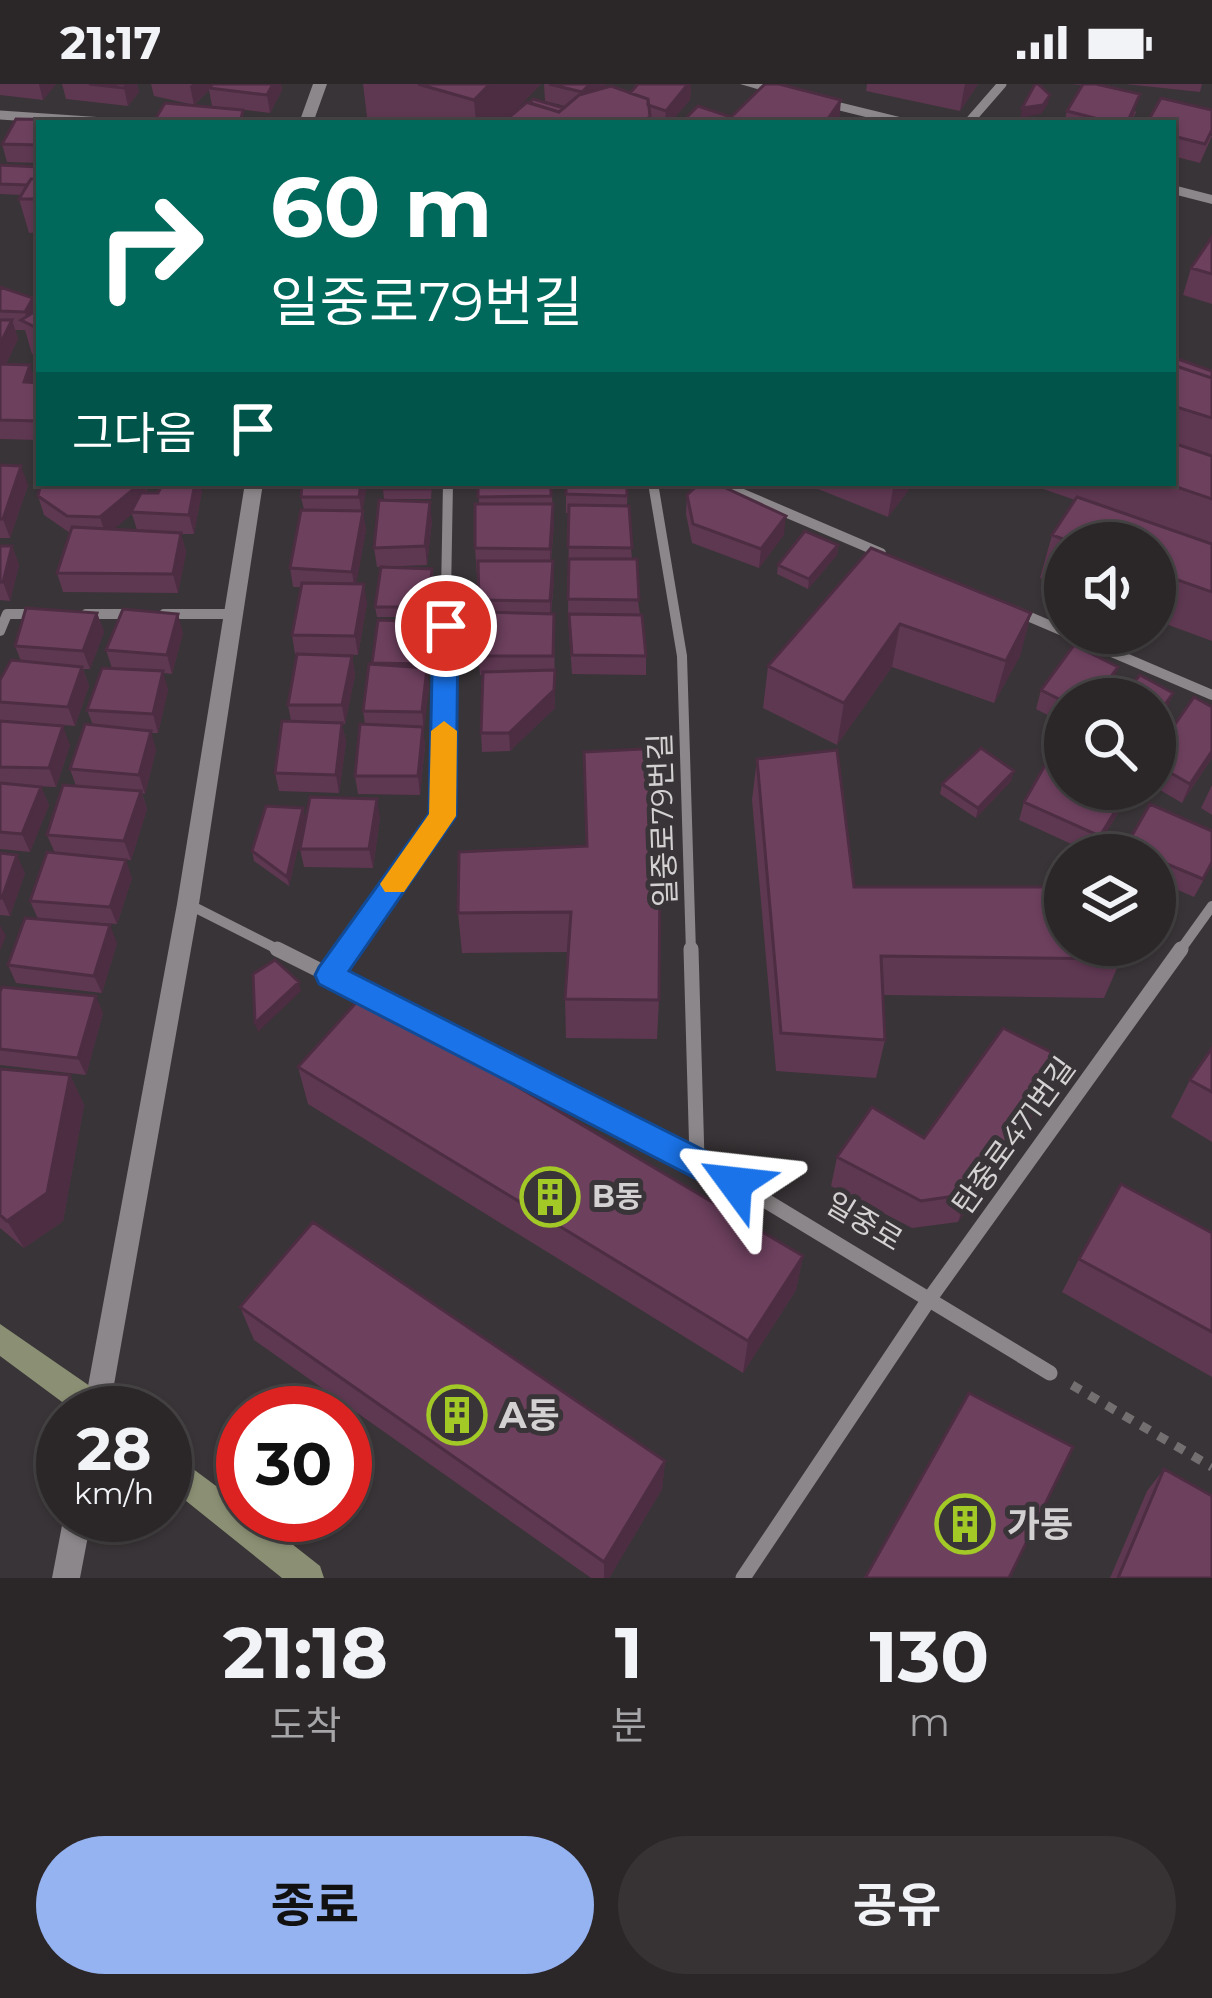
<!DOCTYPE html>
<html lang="ko">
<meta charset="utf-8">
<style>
:root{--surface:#2b2729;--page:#373335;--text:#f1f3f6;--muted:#a6a5a8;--line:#474446;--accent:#95b2f1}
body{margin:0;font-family:Montserrat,"Noto Sans KR",sans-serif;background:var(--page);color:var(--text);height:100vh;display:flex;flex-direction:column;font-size:45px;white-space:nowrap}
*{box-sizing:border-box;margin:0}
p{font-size:39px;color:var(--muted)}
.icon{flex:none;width:66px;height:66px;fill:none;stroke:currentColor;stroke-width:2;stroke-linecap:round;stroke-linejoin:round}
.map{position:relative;height:1494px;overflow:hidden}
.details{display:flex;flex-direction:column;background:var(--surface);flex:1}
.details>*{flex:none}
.guide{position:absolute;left:36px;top:36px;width:1140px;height:366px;border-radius:0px;box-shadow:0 3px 9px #0004,0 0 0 3px var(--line);background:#00695c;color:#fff;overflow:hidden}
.fabs{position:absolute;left:1044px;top:438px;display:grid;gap:24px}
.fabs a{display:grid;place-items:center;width:132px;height:132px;border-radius:50%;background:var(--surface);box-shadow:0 3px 9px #0004,0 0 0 3px var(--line);font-size:60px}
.speed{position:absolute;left:36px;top:1302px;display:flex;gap:24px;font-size:60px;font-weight:700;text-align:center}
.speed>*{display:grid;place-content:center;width:156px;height:156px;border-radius:50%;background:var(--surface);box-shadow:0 3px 9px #0004,0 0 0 3px var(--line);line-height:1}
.speed small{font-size:30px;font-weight:400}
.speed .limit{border:18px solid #d22;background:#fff;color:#111}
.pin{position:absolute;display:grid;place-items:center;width:102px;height:102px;color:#fff;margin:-51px;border:6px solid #fff;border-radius:50%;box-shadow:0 3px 12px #0007}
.me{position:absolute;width:132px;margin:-66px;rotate:300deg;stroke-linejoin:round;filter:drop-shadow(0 0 9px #0008)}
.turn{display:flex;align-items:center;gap:42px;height:252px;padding:0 36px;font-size:54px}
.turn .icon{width:156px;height:156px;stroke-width:2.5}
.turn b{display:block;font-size:84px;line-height:102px}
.then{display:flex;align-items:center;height:114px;padding:0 36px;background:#0003;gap:24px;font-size:45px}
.eta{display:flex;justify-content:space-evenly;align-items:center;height:204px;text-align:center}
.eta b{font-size:72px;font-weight:700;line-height:84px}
.button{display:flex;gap:24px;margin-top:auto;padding:24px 36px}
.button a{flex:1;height:138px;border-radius:72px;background:var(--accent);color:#111;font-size:48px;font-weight:700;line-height:138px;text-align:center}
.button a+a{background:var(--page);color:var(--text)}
.status{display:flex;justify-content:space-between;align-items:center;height:84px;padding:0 60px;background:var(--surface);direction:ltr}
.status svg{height:33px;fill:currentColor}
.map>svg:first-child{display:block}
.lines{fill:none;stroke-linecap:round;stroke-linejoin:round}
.path{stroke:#736f71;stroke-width:9;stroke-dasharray:10 10;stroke-linecap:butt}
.minor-far2{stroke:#8c878a;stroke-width:9}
.minor-far1{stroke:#8c878a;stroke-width:10}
.minor{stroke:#8c878a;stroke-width:15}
.tertiary{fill:#8c878a;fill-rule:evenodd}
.secondary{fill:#8b9074;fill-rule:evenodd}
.wall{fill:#5e3751;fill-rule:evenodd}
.shaded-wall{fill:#4c2d42}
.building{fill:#6d405e;stroke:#4c2d42;stroke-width:3}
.route{fill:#1a73e8;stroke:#114b97;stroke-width:3}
.slow{fill:#f59e0b}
.labels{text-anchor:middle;stroke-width:10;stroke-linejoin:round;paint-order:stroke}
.street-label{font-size:30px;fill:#d3d1d2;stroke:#393437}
.poi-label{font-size:30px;font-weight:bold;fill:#d3d1d2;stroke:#393437;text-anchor:start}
.near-poi-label{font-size:36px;font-weight:bold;fill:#d3d1d2;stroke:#393437;text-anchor:start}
</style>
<div class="status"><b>21:17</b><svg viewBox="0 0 49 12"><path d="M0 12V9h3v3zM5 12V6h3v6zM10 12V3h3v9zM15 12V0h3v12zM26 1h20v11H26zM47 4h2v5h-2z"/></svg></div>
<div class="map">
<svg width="1212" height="1494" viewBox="0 0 1212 1494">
<rect width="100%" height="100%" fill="#393437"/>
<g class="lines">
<path class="path" d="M1072,1301L1212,1383"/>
<path class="minor-far2" d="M0,31L119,39
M968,39L1002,0"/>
<path class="minor-far1" d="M653,399L682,572L691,868
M717,399L881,469
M1016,527L1065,548
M86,530H132
M164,530H233
M0,547L7,530H36
M1067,549L1212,611
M188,820L283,868
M346,868L442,732L448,399
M1179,868L1212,822"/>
<path class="minor" d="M277,865L697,1075L1050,1289
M691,865L697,1075
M330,891L349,865
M743,1494L928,1217L1181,865"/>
<path class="tertiary" d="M313,0H327L313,39H299Z
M740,0H764L791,9L784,13Z
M814,12L912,36L914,39H890L809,19L807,16Z
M1173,101L1212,111V120L1173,110Z
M245,399H263L199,820L109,1329H83L177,820Z
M64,1431H92L80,1494H52Z"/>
<path class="secondary" d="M0,1240L113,1318L117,1329H77L0,1272Z
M165,1364L243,1422V1431H255L320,1482L324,1494H282L165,1400Z"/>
</g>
<path class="wall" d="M0,0H56L43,16L0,11Z
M62,0H137L139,8L128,22L66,15Z
M151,0H281L282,6L270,29L212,22L209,6L194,21L154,12Z
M363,0H541L503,39H388L367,33Z
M544,0H607L603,4L630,9L638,0H691L690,16L670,39H506V36L529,19L564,24L565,22L545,17Z
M867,0H978L960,27L866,7Z
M1070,0H1102L1136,28L1131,39H1064L1067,27L1083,1Z
M1125,0H1202L1200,8Z
M39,39V79L7,78L2,60Z
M1173,39L1212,52L1200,79L1173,72Z
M0,81L39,83V148L29,149L19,115L22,111L0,110Z
M1212,153V220L1183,211L1191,184Z
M0,203L33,214L37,226L39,225V273L32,270L25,246H15L18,255L6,280L30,281L35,298L39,299V356L0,355Z
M1173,281L1212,287V557L1155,536V459H1065V503L1040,494L1052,451L1075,416L1026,399H1173Z
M0,381L28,401L10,454H0Z
M41,399H149L146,409H158L203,401L194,450H181L186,468L178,509L63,508L57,489L70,449L44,431L38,412ZM132,430L137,446L114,445Z
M302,399H367L362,427L366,446L356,500L367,519L358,571L295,570L292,551L301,503H293L290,484L304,426L301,413Z
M432,399L431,415H384L383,405Z
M478,399H551L554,440L551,477H553L554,496L551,530H554L555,624L510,667L482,668L481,649L483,591H480L478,572L480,535L475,464L479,420Z
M566,399H628L627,422L632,475L646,572V591L572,590L568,534L569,429H566Z
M803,399H914L888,433Z
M687,411L784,451L759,484L692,459L686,430Z
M432,437L427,481L377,483L374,464Z
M838,461L837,471L808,505L777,490L778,481Z
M0,462H12L19,481L10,517L0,516Z
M871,464L1031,529L1020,572L994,619L892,583L837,661L763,624L768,582Z
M433,495L429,533H377L375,523Z
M97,529L104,548L90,585H83L89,602L75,642L0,636V596L21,577L15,562Z
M432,548L427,588L429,603L423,647L425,662L420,711L358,710L355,692L365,640L363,627L373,580Z
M183,549L172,590L163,589L168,606L158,649H151L156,666L145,710L142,709L147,725L131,776L96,773L132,794L117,840L38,835L30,817L55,769L47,751L76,702L70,685L93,641L87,626L112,584L106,566Z
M352,572L355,591L345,640H342L346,658L339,709L279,707L275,689L291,637L288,621Z
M1112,602L1102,615H1065V640L1036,625L1041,606Z
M0,637L70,661L56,703L33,702L41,703L49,721L30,768L0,765Z
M1155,669L1212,674L1182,719L1155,703Z
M757,675L854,803L1121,875L1104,914L883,911L885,956L876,994L776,987L752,716Z
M1014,687L1011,697L976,734L940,710L942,700Z
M1212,701V731L1201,724Z
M1024,718L1118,729L1093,770L1019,736Z
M303,724L305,734L289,802L254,777L252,767Z
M380,733L373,784L304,783L300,765Z
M586,762L659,916L657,955L566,954L565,915L568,868L462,869L458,829Z
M1126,762L1212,781L1194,813L1155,796V771H1123Z
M0,769L25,789L10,832L0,831Z
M117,859L102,909L16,899L8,881Z
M0,908L103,929L86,991L0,981Z
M1212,964V1058L1171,1033L1190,996Z
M1065,975L1053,1004L958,1138L912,1144L831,1102L837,1073L924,1054Z
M298,983L803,1172L796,1206L743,1289L308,1020Z
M0,985L70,991L84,1021L63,1137L24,1164L0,1144Z
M1212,1149V1293L1062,1208L1079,1175Z
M240,1223L665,1377L662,1405L609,1494H591L254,1256Z
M1164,1385L1212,1494H1110L1147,1407Z"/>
<path class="shaded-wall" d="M39,0H56L43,16Z
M127,0H137L139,8L128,22L124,4Z
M193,0H216L209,4V6L194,21L190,2Z
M273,0H281L282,6L270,29L267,11Z
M490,0H541L503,39H476L474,16Z
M590,0H607L582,27V8Z
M688,0H691L690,16L670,39H665L666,27Z
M965,0H978L960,27Z
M1140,10L1131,39H1127Z
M1050,11L1048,20L1041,30L1020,34L1022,24Z
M841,16L839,39H825Z
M33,214L39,233L28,239L25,228Z
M12,236L18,255L2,288L0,282V260Z
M30,281L36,300L24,298Z
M21,382L28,401L10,454L3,435Z
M137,399H149L140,423L131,428L132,430L106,452L100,433Z
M195,399H202L203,401L194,450L189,431Z
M361,399H367L362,432L359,413Z
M894,399H914L888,433Z
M430,418L432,437L427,481L425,462Z
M553,420L554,440L550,484V465Z
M363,427L366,446L355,507L352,488Z
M786,432L784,451L759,484L761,465Z
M181,449L186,468L178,509L173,490Z
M838,461L837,471L808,505L809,495Z
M12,462L19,481L10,517L3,498Z
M553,477L554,496L550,536V517Z
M364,500L367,519L358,571L355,552Z
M97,529L104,548L90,585L83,567Z
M1031,529L1020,572L994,619L1006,577Z
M178,530L183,549L172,590L167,571Z
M431,538L432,548L427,588L429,603L424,647L422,628Z
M900,540L892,583L837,661L844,619Z
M352,572L355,591L345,640L342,621Z
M82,583L89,602L75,642L68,623Z
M1118,583L1112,602L1102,615H1095Z
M555,586V624L510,667L509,649Z
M163,587L168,606L158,649L153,630Z
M1173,609L1166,628L1155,644V635Z
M342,639L346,658L339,709L336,691Z
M63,642L70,661L56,703L49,684Z
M423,643L425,662L420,711L418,692Z
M151,647L156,666L145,710L139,691Z
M1212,667V674L1182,719L1190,700Z
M1014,687L1011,697L976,734L978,724Z
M41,703L49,721L30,768L22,750Z
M141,707L147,725L131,776L124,757Z
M1125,711L1118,729L1093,770L1100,752Z
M377,715L380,733L373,784L369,765Z
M303,724L305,734L289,802L287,793Z
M17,771L25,789L10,832L2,814Z
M126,776L132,794L117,840L110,823Z
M0,841L6,852L0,867Z
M110,841L117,859L102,909L94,892Z
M299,898L301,907L258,948L255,939Z
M96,912L103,929L86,991L78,974Z
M1065,975L1053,1004L958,1138L968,1110Z
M70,991L84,1021L63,1137L24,1164L7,1137Z
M803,1172L796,1206L743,1289L748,1257Z
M665,1377L662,1405L609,1494H604V1478Z"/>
<path class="building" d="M89,0H127L124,4Z
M213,0H273L267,11L209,4Z
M418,0H490L474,16Z
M549,0H590L582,8Z
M638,0H688L666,27L648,21V15L630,9Z
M765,0H779L841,16L825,39H725Z
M1035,0H1038L1050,11L1043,21L1022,24Z
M1083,0H1096L1140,10L1127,39H1114L1067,27Z
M611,2L648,15L650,32L644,39H515L506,36L527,18L559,28L579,11Z
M1161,14L1212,26V46L1205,60L1173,52V39H1147Z
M533,15L564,24L559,28L529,19Z
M165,19L243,26L240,39H153Z
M698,22L728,32L720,39H693L684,36Z
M16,35L139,37L138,39H39V61L2,60Z
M0,81L39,83V95H31L27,101L0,100Z
M31,95H39V115H19Z
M1212,153V190L1191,184Z
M0,203L33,214L25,228L0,227Z
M39,225V245L21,236Z
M0,236H12L0,260Z
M1178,275L1212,287V294L1173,281Z
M0,280L30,281L24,298L39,299V337L0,336Z
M1173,281L1212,294V334L1173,322Z
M1173,359L1212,372V415L1165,399H1173Z
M0,381L21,382L3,435H0Z
M41,399H137L135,404L100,433L67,432L38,412Z
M163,399H195L189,431L131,428L141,409H158Z
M302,399H361L359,413H301Z
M383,399H430V405H383Z
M478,399H551V412L478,413Z
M566,399H627V412L566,410Z
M700,399H715L786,432L761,465L693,440L687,411Z
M1077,413L1212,460V508L1155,488V459H1074L1052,451Z
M379,416L430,418L425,462L374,464Z
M475,420H553L550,465L475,464Z
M569,421L629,422L632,464L568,463Z
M301,426L363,427L352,488L290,484Z
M72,443L181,449L173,490L57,489Z
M805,447L838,461L809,495L778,481Z
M0,462H12L3,498H0Z
M871,464L1031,529L1006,577L900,540L844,619L768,582Z
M569,475H637L639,516L568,515Z
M478,477H553L550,517L479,516Z
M381,483L432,485L428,523H375Z
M302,499L364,500L355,552L292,551Z
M26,524L97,529L83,567L15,562Z
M123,525L178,530L167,571L106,566Z
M481,528L554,530L553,572H478Z
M569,530L642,531L646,572L572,571Z
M378,536L431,538L426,580L372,579Z
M1074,561L1118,583L1095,615H1065V618L1041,606Z
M297,570L352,572L342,621H288Z
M11,576L82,583L68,623L0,618V596Z
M369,580L427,584L422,628L363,627Z
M102,584L163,587L153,630L87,626Z
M555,586L554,606L509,649H481L483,588Z
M1140,591L1173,609L1155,635V615H1120Z
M1194,613L1212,623V667L1190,700L1155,680V669Z
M0,637L63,642L49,684L0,683Z
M282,637L342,639L336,691L275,689Z
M85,640L151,647L139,691L70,685Z
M360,640L423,643L418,692H355Z
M661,664L659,916L565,915L571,828L458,829L459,768L587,762L584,668Z
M981,664L1014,687L978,724L942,700Z
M837,666L854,803H1065V861H1115L1121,875L881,872L885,956L781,949L757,675Z
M1048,676L1065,684V705H1112L1125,711L1100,752L1024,718Z
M0,699L41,703L22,750L0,748Z
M63,701L141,707L124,757L47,751Z
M310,713L377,715L369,765H300Z
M1150,720L1212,747V778L1203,795L1155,775V771H1147L1126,762Z
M266,722L303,724L287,793L252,767Z
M47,768L126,776L110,823L30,817Z
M0,769L17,771L2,814H0Z
M25,834L110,841L94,892L8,881Z
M275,876L299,898L255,939L253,890Z
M2,903L96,912L78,974L0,965V908Z
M363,911L803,1172L748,1257L298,983Z
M1003,944L1065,975L968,1110L921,1117L837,1073L872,1023L924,1054Z
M1212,964V1008L1190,996Z
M0,985L70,991L47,1109L7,1137L0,1131Z
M1121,1100L1212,1149V1248L1079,1175Z
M313,1138L665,1377L604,1478L240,1223Z
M969,1309L1073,1363L1009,1494H865Z
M1164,1385L1212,1412V1494H1118Z"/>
<path class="route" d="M446,533L458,542L456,732L349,887L747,1088L751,1099L747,1109L735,1113L724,1109L319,900L315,891L319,883L429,730L433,542Z"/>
<path class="slow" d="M444,637L457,647L456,732L404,808H385L380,800L429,730L431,647Z"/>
<defs>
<g id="building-ring" transform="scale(3)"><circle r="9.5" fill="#393437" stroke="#a3c927" stroke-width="1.5"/><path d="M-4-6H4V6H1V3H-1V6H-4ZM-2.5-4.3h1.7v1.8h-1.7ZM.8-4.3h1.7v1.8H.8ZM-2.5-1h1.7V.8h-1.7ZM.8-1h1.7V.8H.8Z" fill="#a3c927"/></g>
</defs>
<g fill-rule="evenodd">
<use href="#building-ring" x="550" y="1113"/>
<use href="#building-ring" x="457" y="1331"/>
<use href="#building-ring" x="965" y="1440"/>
</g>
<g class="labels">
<g class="street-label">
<text transform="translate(663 736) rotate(-92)" y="10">일중로79번길</text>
<text transform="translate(1014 1052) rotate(-54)" y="10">탄중로471번길</text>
<text transform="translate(864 1138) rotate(31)" y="10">일중로</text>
</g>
<g class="poi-label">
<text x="592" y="1123">B동</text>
</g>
<g class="near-poi-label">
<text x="499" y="1344">A동</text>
<text x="1007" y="1453">가동</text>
</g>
</g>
</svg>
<div class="fabs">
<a><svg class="icon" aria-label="sound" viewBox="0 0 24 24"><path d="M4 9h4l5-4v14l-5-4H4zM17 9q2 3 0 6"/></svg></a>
<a><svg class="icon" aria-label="search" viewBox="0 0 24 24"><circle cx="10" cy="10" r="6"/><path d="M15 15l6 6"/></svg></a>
<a><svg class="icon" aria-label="layers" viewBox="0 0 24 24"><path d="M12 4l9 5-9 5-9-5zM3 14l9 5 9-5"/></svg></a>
</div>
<div class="speed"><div>28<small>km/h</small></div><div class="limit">30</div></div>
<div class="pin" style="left:446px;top:542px;background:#d93025"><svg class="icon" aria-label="arrive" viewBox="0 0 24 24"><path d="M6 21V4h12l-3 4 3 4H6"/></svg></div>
<svg class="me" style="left:735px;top:1099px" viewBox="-20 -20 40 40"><path d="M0-17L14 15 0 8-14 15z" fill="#1a73e8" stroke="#fff" stroke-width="4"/></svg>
<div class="guide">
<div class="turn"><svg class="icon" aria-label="right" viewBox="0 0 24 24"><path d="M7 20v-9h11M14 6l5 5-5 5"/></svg><div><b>60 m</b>일중로79번길</div></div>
<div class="then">그다음<svg class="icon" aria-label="arrive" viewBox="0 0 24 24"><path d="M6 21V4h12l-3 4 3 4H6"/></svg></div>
</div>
</div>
<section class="details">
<div class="eta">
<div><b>21:18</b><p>도착</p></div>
<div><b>1</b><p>분</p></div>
<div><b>130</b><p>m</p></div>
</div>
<div class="button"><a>종료</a><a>공유</a></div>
</section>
